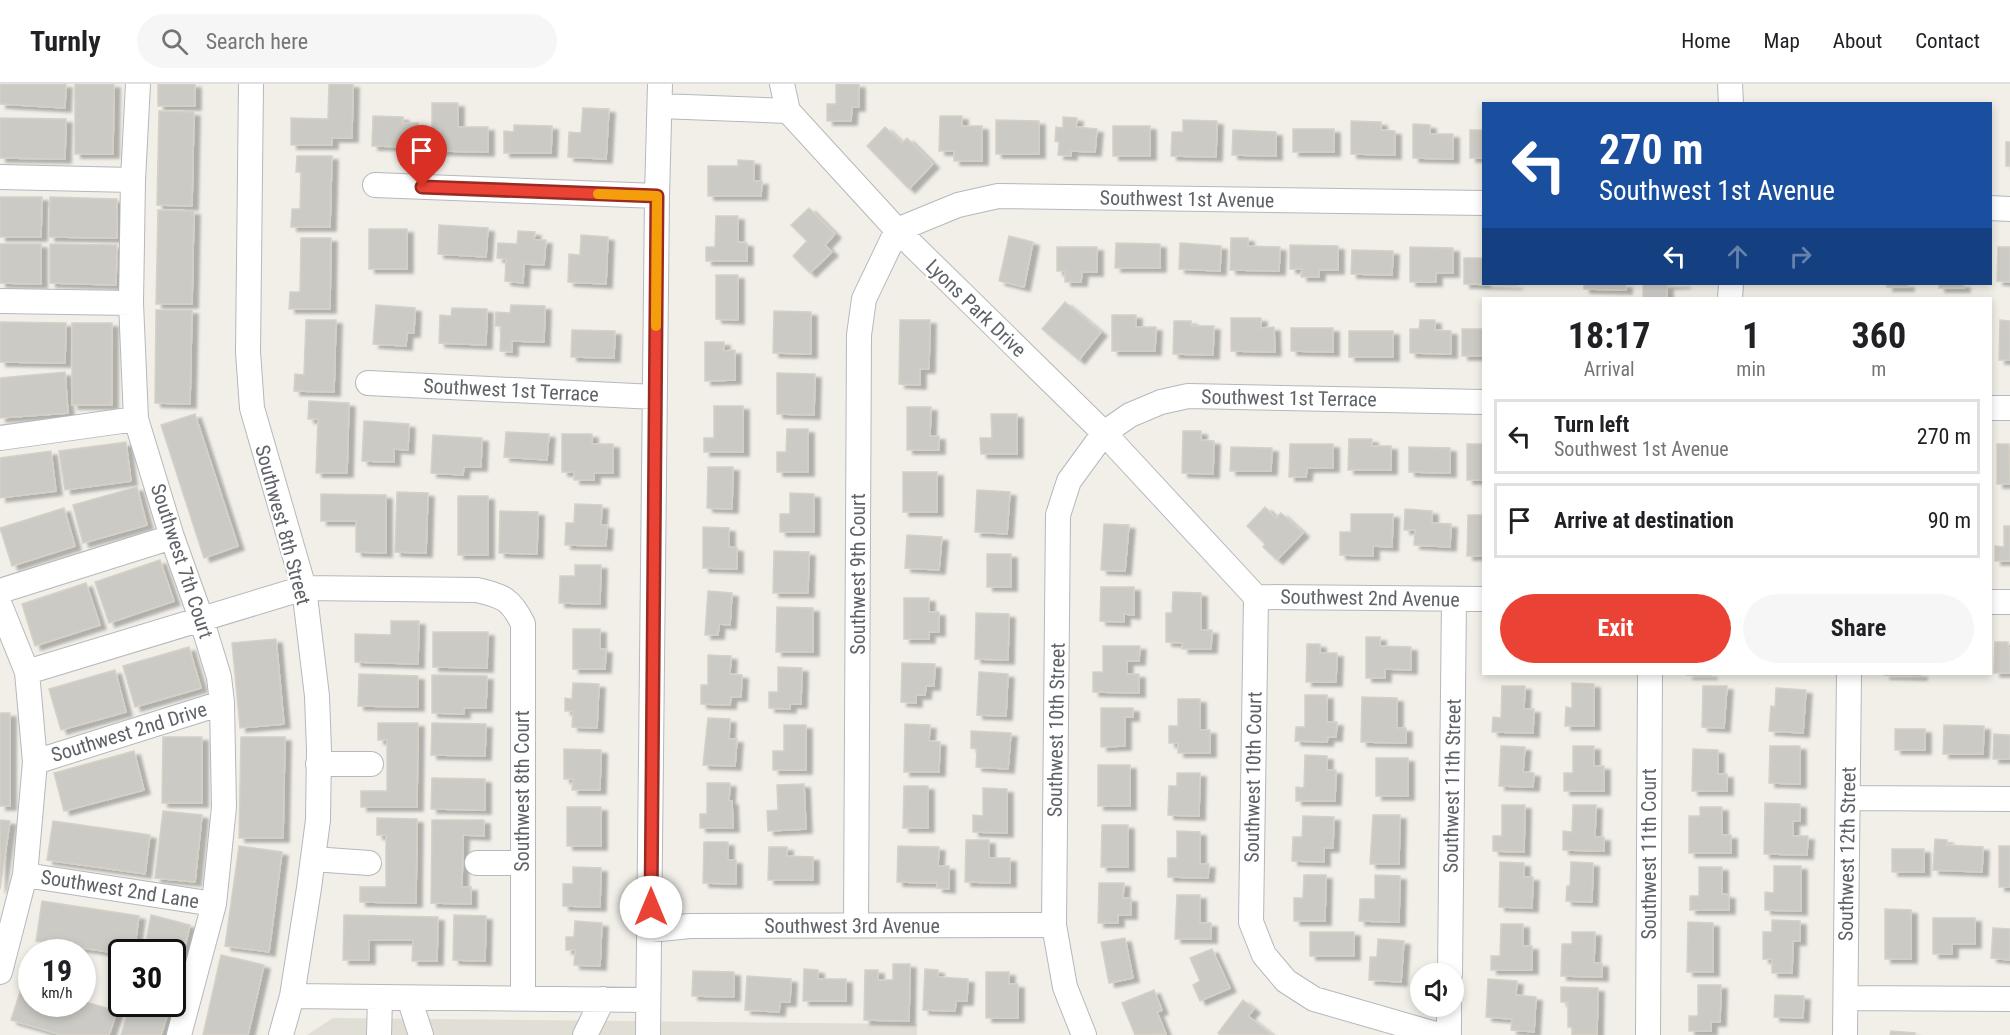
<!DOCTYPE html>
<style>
:root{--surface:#fff;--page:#f6f6f6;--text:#202124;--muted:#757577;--line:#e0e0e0;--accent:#ea4335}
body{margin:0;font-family:"Roboto Condensed",sans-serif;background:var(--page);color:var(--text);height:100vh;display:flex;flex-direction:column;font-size:22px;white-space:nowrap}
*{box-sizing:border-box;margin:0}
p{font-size:20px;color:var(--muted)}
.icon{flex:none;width:33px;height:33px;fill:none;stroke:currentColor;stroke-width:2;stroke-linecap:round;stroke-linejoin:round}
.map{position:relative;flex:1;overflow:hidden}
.side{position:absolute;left:1482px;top:213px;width:510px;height:378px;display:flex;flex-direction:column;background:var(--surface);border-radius:0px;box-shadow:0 3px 9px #0003}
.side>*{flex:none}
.banner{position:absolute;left:1482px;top:18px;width:510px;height:183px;border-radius:0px;box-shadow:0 3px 9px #0003;background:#1a4fa0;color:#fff;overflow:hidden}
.controls{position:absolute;left:1410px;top:879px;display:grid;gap:12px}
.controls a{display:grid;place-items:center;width:54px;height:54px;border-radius:50%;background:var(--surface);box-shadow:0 3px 9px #0003;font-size:30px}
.speed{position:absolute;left:18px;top:855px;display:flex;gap:12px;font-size:30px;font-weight:700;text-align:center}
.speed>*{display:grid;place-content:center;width:78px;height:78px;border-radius:50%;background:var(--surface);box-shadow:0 3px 9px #0003;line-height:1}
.speed small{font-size:15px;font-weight:400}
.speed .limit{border:3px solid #111;border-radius:9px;background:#fff;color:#111}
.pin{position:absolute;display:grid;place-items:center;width:51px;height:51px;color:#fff;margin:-62px -26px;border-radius:50% 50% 50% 0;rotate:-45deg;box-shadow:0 0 6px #0007}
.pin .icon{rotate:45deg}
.me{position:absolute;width:66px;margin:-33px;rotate:0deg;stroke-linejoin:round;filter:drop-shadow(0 0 4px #0008)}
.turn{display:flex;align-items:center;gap:21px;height:126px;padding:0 18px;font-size:27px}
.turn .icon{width:78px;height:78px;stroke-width:2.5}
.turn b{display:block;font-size:42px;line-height:51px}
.lanes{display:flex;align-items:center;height:57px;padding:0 18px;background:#0003;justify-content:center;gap:30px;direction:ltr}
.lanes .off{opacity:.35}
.eta{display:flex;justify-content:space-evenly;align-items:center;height:102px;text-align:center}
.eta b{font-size:36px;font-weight:700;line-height:42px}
.button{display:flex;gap:12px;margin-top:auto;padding:12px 18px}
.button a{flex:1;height:69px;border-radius:36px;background:var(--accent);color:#fff;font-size:24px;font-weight:700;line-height:69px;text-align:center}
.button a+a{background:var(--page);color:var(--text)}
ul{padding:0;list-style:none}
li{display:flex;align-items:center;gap:18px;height:75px;margin:0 12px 9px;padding:0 6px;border:3px solid var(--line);border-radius:0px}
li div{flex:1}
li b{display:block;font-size:22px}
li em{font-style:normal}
header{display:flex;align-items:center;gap:36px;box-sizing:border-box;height:84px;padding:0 30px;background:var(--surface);border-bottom:2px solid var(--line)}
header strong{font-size:28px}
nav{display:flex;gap:33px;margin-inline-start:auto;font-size:21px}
.search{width:420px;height:54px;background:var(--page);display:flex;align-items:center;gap:15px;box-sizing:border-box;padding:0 21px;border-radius:33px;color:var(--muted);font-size:22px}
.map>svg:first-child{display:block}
.education{fill:#e1ded6}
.building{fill:#cccac5;stroke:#d6d1c6;stroke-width:1.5;filter:url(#shadow)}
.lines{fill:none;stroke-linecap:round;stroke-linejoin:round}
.minor-casing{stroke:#b5b8bc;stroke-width:26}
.minor{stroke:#fff;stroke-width:24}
.route-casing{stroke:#982c22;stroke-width:15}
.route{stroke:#ea4335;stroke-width:10}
.slow{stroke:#f59e0b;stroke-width:10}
.labels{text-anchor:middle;stroke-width:4.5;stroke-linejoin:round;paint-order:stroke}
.street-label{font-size:20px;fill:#5f6368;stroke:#fff}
</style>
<header>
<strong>Turnly</strong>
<div class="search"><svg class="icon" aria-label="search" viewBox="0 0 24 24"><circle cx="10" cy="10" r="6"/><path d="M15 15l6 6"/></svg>Search here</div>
<nav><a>Home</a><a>Map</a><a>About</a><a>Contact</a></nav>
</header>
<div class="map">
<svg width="2010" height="951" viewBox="0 0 2010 951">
<defs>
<filter id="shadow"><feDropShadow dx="6" dy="4" stdDeviation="1.5" flood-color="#0004"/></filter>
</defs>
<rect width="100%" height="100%" fill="#f1efe8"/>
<path class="education" d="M333,934L917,940V951H307Z"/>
<path class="building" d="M0,0H66L65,24L0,20Z
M75,0H114L113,70H75Z
M158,0H195V22H158Z
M329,0H353L352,54H332V61H291V34L328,35Z
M836,0H859V23H852L851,37H827V20H836Z
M432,19H458V43H488V68L440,67V46H432Z
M583,24L609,25L606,75L568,73L569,48L581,49Z
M159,27L194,28L192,122L157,121Z
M373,32L403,33V39H418V63L372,62Z
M940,32H962V42H982V77H954V67H939Z
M1063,33L1077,34L1076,43L1097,45L1095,68L1071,67V72L1058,71L1059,58L1055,57L1056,43L1063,44Z
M0,34L66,35L65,75L0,74Z
M996,36L1039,37V70H996Z
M1183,36L1217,37L1216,73L1171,72L1172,48H1183Z
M1351,37L1381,38V46L1395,47V71L1351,70Z
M1483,39H1484V74H1470V46H1483Z
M1413,40L1430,41V50H1453V75L1413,74Z
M514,41L552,42L551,69H504V47L514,48Z
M1113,42H1150V72H1113Z
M885,43L902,59L907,54L933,80L909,105L867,62Z
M1293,45H1334V68H1293Z
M1233,46L1276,48V72L1232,71Z
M2006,58H2010V82H2006Z
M297,72H332L330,143H291L292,125H300L301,88H296Z
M738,76L754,77V97H762L761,112H708V82H738Z
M0,113H42L41,153H0Z
M50,113L117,115V154L49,153Z
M809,124L835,150L825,161L832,168L810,189L793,172L807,157L791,141Z
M158,126L194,127L192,220H156Z
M716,132H738V158L747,159V177H706V163H715Z
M439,141L488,144L486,173L438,170Z
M369,145H407V185H369Z
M518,147L535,148L534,156H546L544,181L524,180L523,199L505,197L506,175L497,174L498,159L517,160Z
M581,151L608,153L606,200L568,198L569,170L580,171Z
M1009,152L1033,158L1024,203L999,197Z
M301,154H331L330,225H289L290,208H300Z
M1231,154H1248V162L1280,163L1279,187L1230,186Z
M1116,159L1160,160V184H1115Z
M1180,159L1221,162L1220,187L1179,185Z
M0,160H41V200L0,199Z
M50,160L117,161L116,201L50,199Z
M1290,161L1338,162V186H1319V193H1301L1302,185H1290Z
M1057,163H1097V188H1082L1081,198H1065V187H1057Z
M1410,163L1453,164V189H1436V198H1410Z
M1998,163H2010V198L1997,197Z
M1352,166L1393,167L1392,191L1351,190Z
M1464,174H1484V200L1517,201L1464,200Z
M716,191H738V236L716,235Z
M1584,200H1626V206L1584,205Z
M1643,200H1685L1667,201V214H1643Z
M1887,200H1908V203H1887Z
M1939,200H1964V204H1939Z
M1065,218L1101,248L1079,276L1042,245Z
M376,221L415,224L414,249H407L406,262L373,260Z
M511,221L545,222L544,258L512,257V268L500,267L501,242H495L496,228L510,229Z
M452,224L487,225L486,261L439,259L440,231L451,232Z
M156,226H192L190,320L155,319Z
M774,227L811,228V270L773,269Z
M1112,231H1136V243H1156L1155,267H1112Z
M1231,234H1261V244L1274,243L1275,268L1231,267Z
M306,236H336L334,308L294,307L295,290L304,291Z
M900,236H930L929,285H920V301L899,300Z
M1420,236H1435V246L1451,247V270L1410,269V245H1419Z
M2000,236L2010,237V276H1999Z
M1174,237H1191V242H1214L1213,271L1173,270Z
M0,238L66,239L65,279L0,278Z
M72,239H112V321H72Z
M1291,244H1333V268L1291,267Z
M1462,245H1484V272H1462Z
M572,246L615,247L614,274L571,273Z
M1349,247H1393V273H1349Z
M705,258H724V267L735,266V296L705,297Z
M65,288L68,329L0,334V294Z
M777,289L815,290L814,331L777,330Z
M309,317L349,319L347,389H316L318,335H308Z
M714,322H743V368H704V354H714Z
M907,323H931L930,352H939V366H907Z
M195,330L238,462L204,474L161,341Z
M991,330H1017V370H981L980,354H992Z
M364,337L409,340L408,366L394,365V378L362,377Z
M787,345H808V388H777V368H786Z
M1183,347H1201V356L1214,357L1213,390L1182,389Z
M506,348L549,350L547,376L504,373Z
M562,350H592V360H613V389H594V396H574V388H562Z
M433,351L482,354L481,383H464L463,391L431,389Z
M1349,355H1372V362H1391V386H1348Z
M126,358L131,397L65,406L59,367Z
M1290,360H1333V384H1307L1306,393H1289Z
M1467,360H1484V396H1467Z
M1997,360H2009L2010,400H1997Z
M1231,363L1272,364L1271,387H1230Z
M1409,363L1450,364V389L1409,388Z
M51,367L56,407L0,414V374Z
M708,383H733L732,425L707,424Z
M903,388H937V428H903Z
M137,403L147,441L83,459L73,421Z
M977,406L1010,408L1007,450L975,448Z
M397,408L428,409L426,469L395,468Z
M790,409L814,410V448H780V430H790Z
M321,410L386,411V469L356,468V437H321Z
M458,412H488V471H458Z
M575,420L602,421L601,441H607L606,462L565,461L566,439H574Z
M1265,423L1276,434L1281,429L1303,449L1277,476L1263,463L1265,460L1247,442Z
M64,424L75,462L12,482L0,444Z
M1405,425L1432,427V439L1451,440L1450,463L1414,461L1415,446H1404Z
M500,427L538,428L537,470L499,469Z
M1351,430H1393L1392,463L1373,462V472L1340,471V448H1351Z
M1468,431H1484L1483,472H1467Z
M1104,440L1129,441L1125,487L1101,486Z
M2004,442H2010V477H1995V462L2004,463Z
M703,443L729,444V463L737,464V485L703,484Z
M907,451L942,453L939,486L905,484Z
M774,467L809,468L808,509H773Z
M987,470H1011V503H987Z
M160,476L174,517L109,539L95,498Z
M575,481H601L600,520L559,519L560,492H575Z
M86,499L100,541L35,562L22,520Z
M1101,503H1134V531L1124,530V538L1100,537Z
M708,507L732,509L730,541L719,540L718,551H705Z
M1173,508L1201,509V546H1212L1211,565H1182L1183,559L1166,558V529H1172Z
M904,514H929V528H939V548H929V555H904Z
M777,523L813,524V568H776Z
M976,529L1009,530L1008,576L975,575Z
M391,537H419L418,580L355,578V550L391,551Z
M573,545H600V565H606L605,585H573Z
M433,548H488L487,584L433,583Z
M1366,553H1380V562L1411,563V586L1385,585V594H1366Z
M276,555L284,640L240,644L232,559Z
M1995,558H2008V564H2010V589H1994Z
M1307,560H1320V569H1337L1336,598H1306Z
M1103,562H1140L1139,577H1127V590H1139V609L1093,608V588H1103Z
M189,563L201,604L135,623L123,582Z
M708,571L731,572L730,590L742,591L741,613H731L730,621L701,620V601H708Z
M902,579L935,580L934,602H926L925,611H916V619L901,618Z
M778,583L802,584L801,620H790V625L769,624V608H778Z
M115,586L126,628L61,646L49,605Z
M979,588L1008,590L1006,632L977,631Z
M359,590L418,592V623L358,622Z
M1687,590H1711V591H1687Z
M1884,590H1921V592L1884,591Z
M432,591L487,592L486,624H464V630L432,629Z
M573,599L599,600L597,644L572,643L573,627H565V614L572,615Z
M1572,599L1594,600V642H1565L1566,623L1572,624Z
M1502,602H1525L1524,625H1534L1533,649L1492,648L1493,633L1501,634Z
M1703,602H1727L1724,644L1702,643Z
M1776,604L1806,606L1803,649L1769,647L1771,622L1775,623Z
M1305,611H1327V638H1337L1336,653H1328L1327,658L1295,657L1296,643H1305Z
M1362,613L1397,614V644H1406V659L1361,658Z
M1178,615H1200V646H1210V669H1178V659H1169V642H1178Z
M1101,624H1133V633H1125V662L1101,663Z
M0,629H10V722H0Z
M708,634L730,635L729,655H737L735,682L703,681Z
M378,639H418L417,723H361V707H387V656H378Z
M432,639L486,640L485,672L431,671Z
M905,640L930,641L929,657L940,658L939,688H904Z
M784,641H806V686H773V667H784Z
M1944,641L1984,642L1983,670H1943Z
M1895,645H1925V666H1895Z
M971,647L1011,649L1008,685L976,683L977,665L971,664Z
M1994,650L2010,651V675H1993Z
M163,653H202V719H162Z
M241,653H285L283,754H239Z
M1501,662L1525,663L1523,688L1534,689L1533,703L1499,702Z
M1573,662H1594V682H1604V707H1564V689H1573Z
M1770,662H1800V700L1769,699Z
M564,665L601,666L600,706H572L573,695H564Z
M1693,665L1718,666V690H1727V707H1692Z
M134,667L144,706L64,727L54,689Z
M1305,671L1327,672V686H1336L1335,717H1296V703L1304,704Z
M1376,674H1408V712H1376Z
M1098,681H1130V722H1098Z
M1177,689H1200L1199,732L1168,731L1169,702H1177Z
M432,694L485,695V726L431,725Z
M707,699H730L729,717H732L733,744H700V730H707Z
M804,700L806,745L768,747L767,727L778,726L777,701Z
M904,702H928V744H903Z
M983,704L1007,705V749L973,748V731L983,732Z
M1765,719L1800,720V737H1793V752H1808L1807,771L1764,770Z
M1502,721H1525L1524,768L1493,767V752H1502Z
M1573,721H1596L1595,753H1604V767L1563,766V747L1572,748Z
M567,723H601V762H567Z
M1700,723H1722V751H1731V769H1689V732H1700Z
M163,727L202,731L195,798L155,794Z
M1373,731H1400L1399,780H1370Z
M1303,732L1334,733L1333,764H1324V778L1292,777L1293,753H1302Z
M377,734L417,735L416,819L360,818V803H386V751H377Z
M0,736L10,737L0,805Z
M432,736H484V752L463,751L462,803H471V820L431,819Z
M53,737L150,751L145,790L47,776Z
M1102,741H1128V783H1101Z
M1177,747L1200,748V780H1209L1208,794L1168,793V774H1177Z
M1935,755L1947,756V761L1983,763L1982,788L1933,786Z
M966,756H989V774H1010V799L965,798Z
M704,758H728V776H736V800L703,799Z
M239,762L282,768L269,868L225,862Z
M898,762L939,763L938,782H949V805L937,804V799L897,798Z
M1999,762H2010V803H1999Z
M769,763H787V772L813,773V796H768Z
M1892,765H1924V788H1892Z
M1500,778L1524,779V793H1533L1532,824L1499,823Z
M1571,778L1593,779L1592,818L1566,817L1567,802H1570Z
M1774,782H1801V827L1765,826V808L1774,809Z
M573,783L601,784L600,823L563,822V800H573Z
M1699,783H1722V810L1729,811V826H1690V812H1699Z
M1304,791H1326L1325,837H1294V814H1303Z
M1375,791L1400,792L1399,838L1359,837L1360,815H1375Z
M1099,799H1124L1123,814H1131V831H1118V839H1098Z
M1177,811H1200V839H1211V855H1175Z
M42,817L139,832L134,868H122V870L36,857Z
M1885,825L1911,826V875H1885Z
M151,831L190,841L175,906L172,905V868H144Z
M344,831L438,833L437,877H412L413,856H369V876H343Z
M454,831L486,832L485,877L453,876Z
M1933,834H1975V860H1952V870H1933Z
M1772,836L1800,837V857H1793L1792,889H1772V875H1763V848H1772Z
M575,837L602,839L600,882L574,881L575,866H566V853H574Z
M1688,838L1713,839V888H1687Z
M1501,840H1523V862H1532V886H1491V872H1500Z
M1993,844L2010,845V876L1991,874Z
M1310,848H1354V872H1310Z
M1572,848H1595L1594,879H1602V893L1561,892L1562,860H1572Z
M1125,854L1133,894L1109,899L1101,858Z
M1378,855L1404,857L1401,898L1369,896L1370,873H1377Z
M1212,865L1230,904L1200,917L1193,901L1200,897L1190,874Z
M221,871L264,881L248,951H203Z
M893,880H910L909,937L864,936L865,886H878V896H893Z
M804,885L818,886V895H846V917H803Z
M925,885L938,886V893L968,895L967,917H956L955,927L923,926Z
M693,887L734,888V913L692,912Z
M986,888H1009V900H1018V934H986Z
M747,892L791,895L790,918H780L779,928L745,926Z
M1488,895L1517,897L1516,911L1536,913L1534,948L1511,946L1512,935L1486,933Z
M23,899L32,901V920H82V917L117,927L109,951H62L11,936Z
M1698,901H1721L1720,938H1711V947H1689V932H1698Z
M1561,903L1598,904L1597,951H1572V943H1568V918H1561Z
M1154,906L1162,926L1157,928L1166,950L1135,951L1122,919Z
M1775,911L1804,912L1803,934L1774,933Z
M1243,916L1254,925L1248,932L1272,951H1220L1218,949Z
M130,920H171L161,951H121Z
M1891,947L1915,949V951H1890Z"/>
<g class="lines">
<g class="minor-casing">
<path id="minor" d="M138,0L133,96L131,219L136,335L172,453L201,534L219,593L222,619L224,723L214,820L179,951
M251,0L248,268L252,324L304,504L317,612L319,666L318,736L309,804L292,912L281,951
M782,0L788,27
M1730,0L1731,20
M660,22L788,27L897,146L1104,349L1256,513
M0,93L133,96
M375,101L657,112
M1990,124L2010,125
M1730,214L1731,200
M0,217L131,219
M368,299L655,313
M1990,324H2010
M0,354L136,335
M0,507L172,453
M1256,513L1251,838L1264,871L1286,897L1314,915L1439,951
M1256,513L1484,515
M1990,518H2010
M0,521L27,588L35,678L25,791L0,888
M27,588L304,504L477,506C503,512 511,515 523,540V914
M35,678L222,619
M318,680H371
M1848,714L2010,715
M313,775L369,779
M477,779H522
M25,791L214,820
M856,842L859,251L864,215L897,146L958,121L998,112L1484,119
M650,846L690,842L1054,841
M1450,890L1454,515
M292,912L648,916
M409,914L421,951
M1846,914L2010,915
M379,951L380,914
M585,951L603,915
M648,951L657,112L660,0
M1084,951L1065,903L1054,841L1058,431L1069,397L1104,349L1130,331L1161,318L1188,312L1484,318
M1449,951V922
M1648,951L1650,590
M1845,951L1849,590"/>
</g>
<use href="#minor" class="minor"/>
</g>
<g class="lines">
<g class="route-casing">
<path id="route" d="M422,103L657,112L651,823"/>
</g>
<use href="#route" class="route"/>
<path class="slow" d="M598,110L657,112L656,242"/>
</g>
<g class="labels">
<g class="street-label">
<text transform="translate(1187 115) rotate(1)" y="7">Southwest 1st Avenue</text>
<text transform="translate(976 224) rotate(44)" y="7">Lyons Park Drive</text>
<text transform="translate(511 306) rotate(3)" y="7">Southwest 1st Terrace</text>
<text transform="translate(1289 314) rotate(1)" y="7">Southwest 1st Terrace</text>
<text transform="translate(283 441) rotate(75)" y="7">Southwest 8th Street</text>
<text transform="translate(182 477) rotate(72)" y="7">Southwest 7th Court</text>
<text transform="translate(858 490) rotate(-90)" y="7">Southwest 9th Court</text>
<text transform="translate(1370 514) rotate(1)" y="7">Southwest 2nd Avenue</text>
<text transform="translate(1056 646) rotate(-89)" y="7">Southwest 10th Street</text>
<text transform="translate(129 648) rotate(-17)" y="7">Southwest 2nd Drive</text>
<text transform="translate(1253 693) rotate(-89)" y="7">Southwest 10th Court</text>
<text transform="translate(1452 702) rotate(-89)" y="7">Southwest 11th Street</text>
<text transform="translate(522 707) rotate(-90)" y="7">Southwest 8th Court</text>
<text transform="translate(1649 770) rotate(-90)" y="7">Southwest 11th Court</text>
<text transform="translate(1847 770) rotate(-89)" y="7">Southwest 12th Street</text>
<text transform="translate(120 805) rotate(9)" y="7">Southwest 2nd Lane</text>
<text x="852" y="849">Southwest 3rd Avenue</text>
</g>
</g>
</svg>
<div class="controls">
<a><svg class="icon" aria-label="sound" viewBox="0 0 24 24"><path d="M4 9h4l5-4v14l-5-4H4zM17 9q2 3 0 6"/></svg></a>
</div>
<div class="speed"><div>19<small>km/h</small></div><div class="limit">30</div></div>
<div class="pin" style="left:422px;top:103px;background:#d93025"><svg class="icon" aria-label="arrive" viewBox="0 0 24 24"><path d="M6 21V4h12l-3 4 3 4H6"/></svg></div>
<svg class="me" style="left:651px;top:823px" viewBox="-20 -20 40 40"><circle r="19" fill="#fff"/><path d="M0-13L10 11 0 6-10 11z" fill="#ea4335"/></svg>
<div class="banner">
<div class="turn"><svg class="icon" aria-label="left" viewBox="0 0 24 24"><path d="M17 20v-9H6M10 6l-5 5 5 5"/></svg><div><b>270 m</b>Southwest 1st Avenue</div></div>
<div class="lanes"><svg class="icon" aria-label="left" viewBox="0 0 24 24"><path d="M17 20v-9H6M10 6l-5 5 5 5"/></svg><svg class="icon off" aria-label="ahead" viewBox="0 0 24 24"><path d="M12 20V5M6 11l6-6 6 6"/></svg><svg class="icon off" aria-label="right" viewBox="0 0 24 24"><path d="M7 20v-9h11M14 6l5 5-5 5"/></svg></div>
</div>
<section class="side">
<div class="eta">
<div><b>18:17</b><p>Arrival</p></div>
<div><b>1</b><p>min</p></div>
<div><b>360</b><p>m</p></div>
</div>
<ul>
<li><svg class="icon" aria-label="left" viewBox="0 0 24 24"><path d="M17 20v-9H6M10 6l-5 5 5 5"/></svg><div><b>Turn left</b><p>Southwest 1st Avenue</p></div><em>270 m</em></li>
<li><svg class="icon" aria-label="arrive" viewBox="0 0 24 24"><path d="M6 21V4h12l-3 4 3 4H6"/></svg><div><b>Arrive at destination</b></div><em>90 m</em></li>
</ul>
<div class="button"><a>Exit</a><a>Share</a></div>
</section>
</div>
